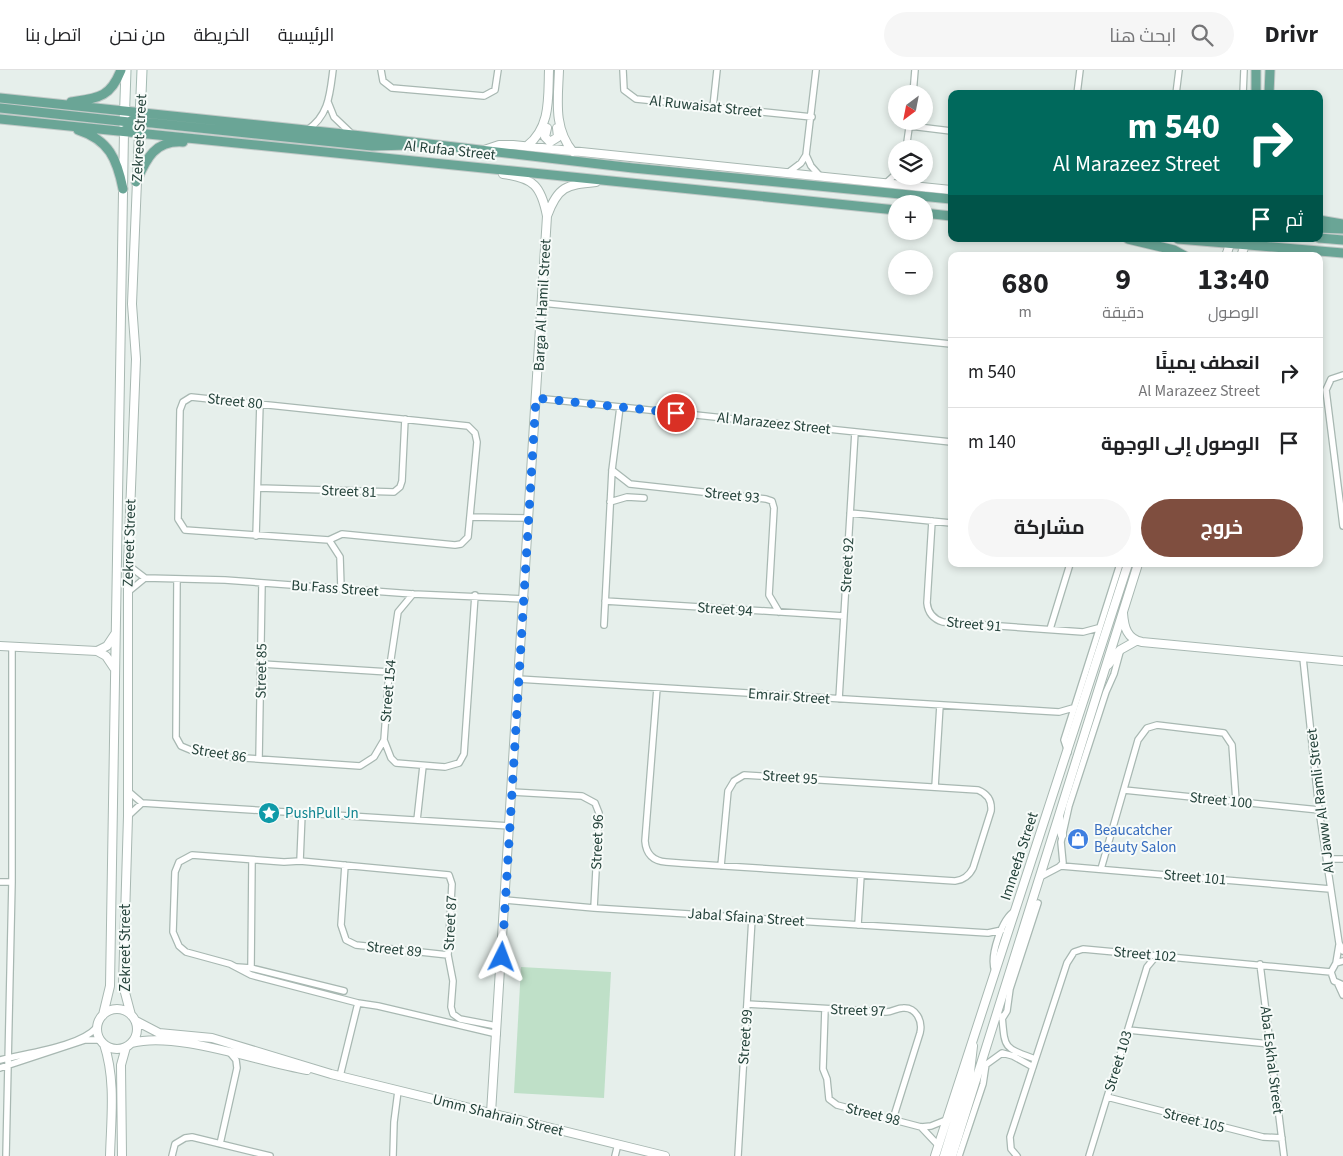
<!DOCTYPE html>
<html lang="ar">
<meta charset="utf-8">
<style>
:root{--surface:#fff;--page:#f6f6f6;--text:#202124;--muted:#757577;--line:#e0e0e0;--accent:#7f4e3f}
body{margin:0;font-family:"Source Sans 3",Cairo,sans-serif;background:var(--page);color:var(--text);direction:rtl;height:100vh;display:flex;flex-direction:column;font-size:19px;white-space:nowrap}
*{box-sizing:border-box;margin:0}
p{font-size:16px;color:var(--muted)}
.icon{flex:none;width:28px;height:28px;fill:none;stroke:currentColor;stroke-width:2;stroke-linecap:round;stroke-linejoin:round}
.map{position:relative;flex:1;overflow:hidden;direction:ltr}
.drawer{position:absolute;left:948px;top:182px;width:375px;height:315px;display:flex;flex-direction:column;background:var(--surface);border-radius:10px;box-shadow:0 2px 8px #0003;direction:rtl}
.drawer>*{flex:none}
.top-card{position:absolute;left:948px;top:20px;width:375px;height:152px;border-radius:10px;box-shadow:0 2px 8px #0003;direction:rtl;background:#00695c;color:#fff;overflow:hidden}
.needle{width:32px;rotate:212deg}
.controls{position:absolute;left:888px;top:15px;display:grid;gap:10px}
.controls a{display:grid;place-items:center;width:45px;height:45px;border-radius:50%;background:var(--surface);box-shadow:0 2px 8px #0003;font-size:25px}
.pin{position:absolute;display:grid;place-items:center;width:42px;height:42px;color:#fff;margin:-21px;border:2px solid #fff;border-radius:50%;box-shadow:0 1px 5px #0007}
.me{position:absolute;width:55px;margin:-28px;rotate:3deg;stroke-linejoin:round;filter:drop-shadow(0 0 4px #0008)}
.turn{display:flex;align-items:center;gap:18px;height:105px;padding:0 20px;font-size:22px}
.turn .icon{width:65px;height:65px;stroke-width:2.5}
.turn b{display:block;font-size:35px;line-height:42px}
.then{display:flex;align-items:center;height:48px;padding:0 20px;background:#0003;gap:10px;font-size:19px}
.eta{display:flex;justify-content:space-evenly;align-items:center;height:85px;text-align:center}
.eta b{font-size:30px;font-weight:700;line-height:35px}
.primary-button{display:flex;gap:10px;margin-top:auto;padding:10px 20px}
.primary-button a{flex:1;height:58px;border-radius:30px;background:var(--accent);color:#fff;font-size:20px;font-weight:700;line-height:58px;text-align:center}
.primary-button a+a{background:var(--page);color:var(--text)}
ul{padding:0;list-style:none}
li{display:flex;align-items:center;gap:15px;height:70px;padding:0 20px;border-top:1px solid var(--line)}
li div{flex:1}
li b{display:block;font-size:19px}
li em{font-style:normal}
header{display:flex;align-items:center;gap:30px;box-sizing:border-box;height:70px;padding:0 25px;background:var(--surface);border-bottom:1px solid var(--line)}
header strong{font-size:24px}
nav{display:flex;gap:28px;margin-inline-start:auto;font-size:18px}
.search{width:350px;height:45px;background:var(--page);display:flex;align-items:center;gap:12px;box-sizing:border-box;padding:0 18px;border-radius:28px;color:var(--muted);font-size:19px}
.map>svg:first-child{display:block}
.green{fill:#bfe0c8}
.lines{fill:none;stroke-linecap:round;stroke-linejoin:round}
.minor-casing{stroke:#a8b8b2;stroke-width:8}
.tertiary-casing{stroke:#a8b8b2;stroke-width:10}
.secondary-casing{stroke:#a4bbb3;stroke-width:11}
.primary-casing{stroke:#c2cac8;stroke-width:11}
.minor{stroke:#fff;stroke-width:5.5}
.tertiary{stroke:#fff;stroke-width:8}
.secondary{stroke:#fff;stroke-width:9}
.primary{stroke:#6aa596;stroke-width:9}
.route{stroke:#1a73e8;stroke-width:9;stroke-dasharray:0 16.2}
.labels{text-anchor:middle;stroke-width:4;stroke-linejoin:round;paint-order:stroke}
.street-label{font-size:15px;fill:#24423a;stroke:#f7fbf9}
.culture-label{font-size:15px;fill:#0d838f;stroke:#f7fbf9;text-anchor:start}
.shop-label{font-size:15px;fill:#366cbe;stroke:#f7fbf9;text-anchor:start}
</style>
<header>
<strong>Drivr</strong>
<div class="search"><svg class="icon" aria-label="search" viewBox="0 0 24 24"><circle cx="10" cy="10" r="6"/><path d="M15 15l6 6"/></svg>ابحث هنا</div>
<nav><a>الرئيسية</a><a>الخريطة</a><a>من نحن</a><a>اتصل بنا</a></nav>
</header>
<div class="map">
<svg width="1343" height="1086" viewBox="0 0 1343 1086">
<rect width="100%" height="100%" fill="#e6efeb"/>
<path class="green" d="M521,897L611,902L604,1028L514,1023Z"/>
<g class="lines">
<g class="minor-casing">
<path id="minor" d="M381,0L383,11L392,18L484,26L495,20L498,0
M623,0L624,20L636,29L812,47
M913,24L915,0
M1077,24L1080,0
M1176,24L1179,0
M1243,24L1244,0
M328,32L334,47L353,65
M713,37L717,0
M910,56L951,61
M307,60C329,46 330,23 333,0
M906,79L910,51
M806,85L811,96L819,105
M789,102L801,93L806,85L816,0
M909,106L918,116
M886,113L896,104
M542,233L951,274
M1343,305L1331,309L1326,320L1343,456
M191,327L468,356L475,363L477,372L468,467L461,474L455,475L342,464L329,470L185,460L178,449L180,340L183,332Z
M536,328L951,372
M612,400L630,414L766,429L772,431L774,438L769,525L779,542
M258,418L394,422L400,417L402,411L405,349
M610,432L627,427L644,428
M850,443L951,453
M471,447L529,448
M932,451L927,533C928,543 933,549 943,552L1083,562L1098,558
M256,466L260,333
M329,470L340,487L341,518
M128,495L145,508L225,510L413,524L525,529
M177,509L176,667L181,676L193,681L229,687L360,696L374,687L384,670
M128,522L145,508
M413,524L398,542L389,602L384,670L391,688L396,693L445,697L459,693L464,684L475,525
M605,531L844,546
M604,555L612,400L620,337
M1050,559L1070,494
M1303,588L1319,740L1339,873L1343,881
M262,594L389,602
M518,609L1059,642L1073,638
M657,618L645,771C646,784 653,791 666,792C762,799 858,805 955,811C964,810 969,806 973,798L991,741C992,731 988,724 978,720L744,705L734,711L728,721L721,796
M839,629L855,362
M1068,682L1064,670L1120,494
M259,689L262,513
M935,717L940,635
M1124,720L1319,740
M128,721L142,733L510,756
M512,722L582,726L595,733L599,743L594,838
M302,743L300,791L284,792L192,785L179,792L175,802L173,862L179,876L186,882L230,894L251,905L358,933L378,936L497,964
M128,746L142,733
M417,750L423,696
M1327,789H1343
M300,791L449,805L452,814L448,885L453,911L451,937L453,944L460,949L497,956
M345,795L341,855L346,870L356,875L448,885
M1061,796L1330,819
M1101,799L1138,670L1147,658L1157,655L1224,663L1232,675L1236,731
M1040,807L1059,797L1063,793L1061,772L1069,736L1106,622L1114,604L1120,582
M0,812H12
M504,830L594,838L988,863L1002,860
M858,855L861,805
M1343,891L1336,893L1331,902L1334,911L1343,915
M1336,893L1339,875
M1260,894L1284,1086
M237,897L251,898L344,921
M251,898L252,790
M995,901C989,887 1002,848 1015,841
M1338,914L1343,925
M747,934L886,942C892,942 897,938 903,938C916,937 923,951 920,963L893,1049
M825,939L823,999L827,1009L829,1029L837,1035L921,1057L931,1056L946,1050
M1002,946C1005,979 1003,977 1035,989
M1002,949L1007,941L1010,919L1038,833
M1128,960L1270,974
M0,990C26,983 80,977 97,957
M984,996L1002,983L1013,986L1033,997
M0,998L85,970H100
M340,1006L358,933
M1107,1027L1263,1067L1282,1068
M921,1057L938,1075
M220,1074L237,998L236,990L231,984
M6,1086L12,812V576
M172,1086L175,1074L185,1068L192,1067L270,1086
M393,1086L394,1052L398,1021
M615,1086L618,1074
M738,1086L752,848
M959,1086L983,1014L986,994
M1017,1086L1011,1079L1010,1067L1067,893L1074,882L1083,879L1331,902
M1089,1086L1147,897L1157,885"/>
</g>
<g class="tertiary-casing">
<path id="tertiary" d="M559,0C558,29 553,58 573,82
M547,58L545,67L550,72L558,67L557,58
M527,76C551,57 548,28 549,0
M484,80L499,75H513L951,120
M503,104C534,108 541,116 547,146
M1226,186L1230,174
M1241,186L1245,175
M1123,543C1124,557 1127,569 1142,572L1343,591
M0,576L97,581L106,586L114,598
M97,581L107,576L115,564
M1108,595L1120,580L1136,571
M1059,747L1062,765
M97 959a20 20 0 1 1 40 0a20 20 0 1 1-40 0Z
M103,945L110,916L124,61
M131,945L123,915L128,746V495L136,289L132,234L139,62
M136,951L159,963L212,968L331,1004L665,1086
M132,973C176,961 259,992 307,1000
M104,974C116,1010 111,1049 110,1086
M491,1043L547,146C558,116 566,115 596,112
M122,1086L121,995L126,977
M935,1086L1128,494
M944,1086L970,1002L973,976
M952,1086L1138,494"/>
</g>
<g class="secondary-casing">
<path id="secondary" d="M140,49L142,0
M124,58L126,0"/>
</g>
<g class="primary-casing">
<path id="primary" d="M1256,24V0
M1269,24L1270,0
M0,28L353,65L633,98L951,129
M71,32C98,28 110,28 121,0
M0,38L129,52L137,48
M0,49L896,140
M78,60C109,70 117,89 123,119
M124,61L140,52L152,53L372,76L410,75
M136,112C146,90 154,70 183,72
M924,143L951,146
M1319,150L1343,154
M1319,158L1343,159
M1319,168L1343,170
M1128,169L1174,180L1185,186
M1178,169L1343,183"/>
</g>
<use href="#minor" class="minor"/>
<use href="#tertiary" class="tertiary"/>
<use href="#secondary" class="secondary"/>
<use href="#primary" class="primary"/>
</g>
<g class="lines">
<path class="route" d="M502,887L536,328L676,343"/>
</g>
<defs>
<g id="sight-disc" transform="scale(1.125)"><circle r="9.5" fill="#0f9aa8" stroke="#f7fbf9"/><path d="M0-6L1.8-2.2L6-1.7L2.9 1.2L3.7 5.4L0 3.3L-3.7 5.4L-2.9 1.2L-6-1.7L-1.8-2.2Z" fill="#fff"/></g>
<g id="shop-disc" transform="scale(1.125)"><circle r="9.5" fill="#3f7fe0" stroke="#f7fbf9"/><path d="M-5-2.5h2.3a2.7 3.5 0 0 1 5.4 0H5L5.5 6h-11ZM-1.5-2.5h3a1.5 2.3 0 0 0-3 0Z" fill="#fff"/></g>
</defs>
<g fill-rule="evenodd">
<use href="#sight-disc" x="269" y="743"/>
<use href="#shop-disc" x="1078" y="769"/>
</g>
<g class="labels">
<g class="street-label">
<text transform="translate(706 36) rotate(6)" y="5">Al Ruwaisat Street</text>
<text transform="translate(139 68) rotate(-87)" y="5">Zekreet Street</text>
<text transform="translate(450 80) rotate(6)" y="5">Al Rufaa Street</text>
<text transform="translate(542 235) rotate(-87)" y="5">Barga Al Hamil Street</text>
<text transform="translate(235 331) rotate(6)" y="5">Street 80</text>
<text transform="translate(774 353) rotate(6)" y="5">Al Marazeez Street</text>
<text transform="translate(349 421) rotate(2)" y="5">Street 81</text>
<text transform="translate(732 425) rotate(6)" y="5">Street 93</text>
<text transform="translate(129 473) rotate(-88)" y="5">Zekreet Street</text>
<text transform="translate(847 495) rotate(-87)" y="5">Street 92</text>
<text transform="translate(335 518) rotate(4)" y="5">Bu Fass Street</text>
<text transform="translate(725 539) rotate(4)" y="5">Street 94</text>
<text transform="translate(974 554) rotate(5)" y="5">Street 91</text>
<text transform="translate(261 601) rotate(-89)" y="5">Street 85</text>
<text transform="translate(388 621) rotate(-85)" y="5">Street 154</text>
<text transform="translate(789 626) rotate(4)" y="5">Emrair Street</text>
<text transform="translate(219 683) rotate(9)" y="5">Street 86</text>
<text transform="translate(790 707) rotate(4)" y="5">Street 95</text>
<text transform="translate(1221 730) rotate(6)" y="5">Street 100</text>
<text transform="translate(1320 731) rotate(-97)" y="5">Al Jaww Al Ramli Street</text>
<text transform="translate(597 772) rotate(-88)" y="5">Street 96</text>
<text transform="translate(1019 786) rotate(-72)" y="5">Imneefa Street</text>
<text transform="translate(1195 807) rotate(5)" y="5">Street 101</text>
<text transform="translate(746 847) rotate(4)" y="5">Jabal Sfaina Street</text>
<text transform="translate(450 853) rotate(-87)" y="5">Street 87</text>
<text transform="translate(125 878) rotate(-90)" y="5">Zekreet Street</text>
<text transform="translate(394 879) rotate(6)" y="5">Street 89</text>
<text transform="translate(1145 884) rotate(5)" y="5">Street 102</text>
<text transform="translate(858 940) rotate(2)" y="5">Street 97</text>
<text transform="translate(745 967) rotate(-86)" y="5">Street 99</text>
<text transform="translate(1272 990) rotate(83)" y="5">Aba Eskhal Street</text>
<text transform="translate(1118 991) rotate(-73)" y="5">Street 103</text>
<text transform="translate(873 1044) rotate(14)" y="5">Street 98</text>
<text transform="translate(498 1045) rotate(14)" y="5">Umm Shahrain Street</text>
<text transform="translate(1194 1050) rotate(14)" y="5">Street 105</text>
</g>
<g class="culture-label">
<text x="285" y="748">PushPull Jn</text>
</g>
<g class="shop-label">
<text x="1094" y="765">Beaucatcher<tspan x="1094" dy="17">Beauty Salon</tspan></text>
</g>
</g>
</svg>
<div class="controls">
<a><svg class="needle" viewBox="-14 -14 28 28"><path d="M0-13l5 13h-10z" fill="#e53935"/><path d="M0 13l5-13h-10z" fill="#757577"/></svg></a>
<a><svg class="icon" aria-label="layers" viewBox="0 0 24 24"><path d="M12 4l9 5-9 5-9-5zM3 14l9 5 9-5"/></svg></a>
<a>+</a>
<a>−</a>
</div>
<div class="pin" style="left:676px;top:343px;background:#d93025"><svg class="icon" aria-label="arrive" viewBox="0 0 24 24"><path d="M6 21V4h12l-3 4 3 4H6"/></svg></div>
<svg class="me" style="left:502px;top:887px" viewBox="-20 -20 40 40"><path d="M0-17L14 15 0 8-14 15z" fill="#1a73e8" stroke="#fff" stroke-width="4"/></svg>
<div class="top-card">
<div class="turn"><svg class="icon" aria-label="right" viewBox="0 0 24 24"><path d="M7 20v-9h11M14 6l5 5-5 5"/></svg><div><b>540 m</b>Al Marazeez Street</div></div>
<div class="then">ثم<svg class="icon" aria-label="arrive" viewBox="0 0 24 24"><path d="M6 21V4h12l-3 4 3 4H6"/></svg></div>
</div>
<section class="drawer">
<div class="eta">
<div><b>13:40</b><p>الوصول</p></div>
<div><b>9</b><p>دقيقة</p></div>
<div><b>680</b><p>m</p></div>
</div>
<ul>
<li><svg class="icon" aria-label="right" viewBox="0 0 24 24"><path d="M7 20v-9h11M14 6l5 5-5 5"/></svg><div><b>انعطف يمينًا</b><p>Al Marazeez Street</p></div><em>540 m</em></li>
<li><svg class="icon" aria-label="arrive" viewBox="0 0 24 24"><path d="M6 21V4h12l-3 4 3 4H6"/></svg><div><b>الوصول إلى الوجهة</b></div><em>140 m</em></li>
</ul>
<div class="primary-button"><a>خروج</a><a>مشاركة</a></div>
</section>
</div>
